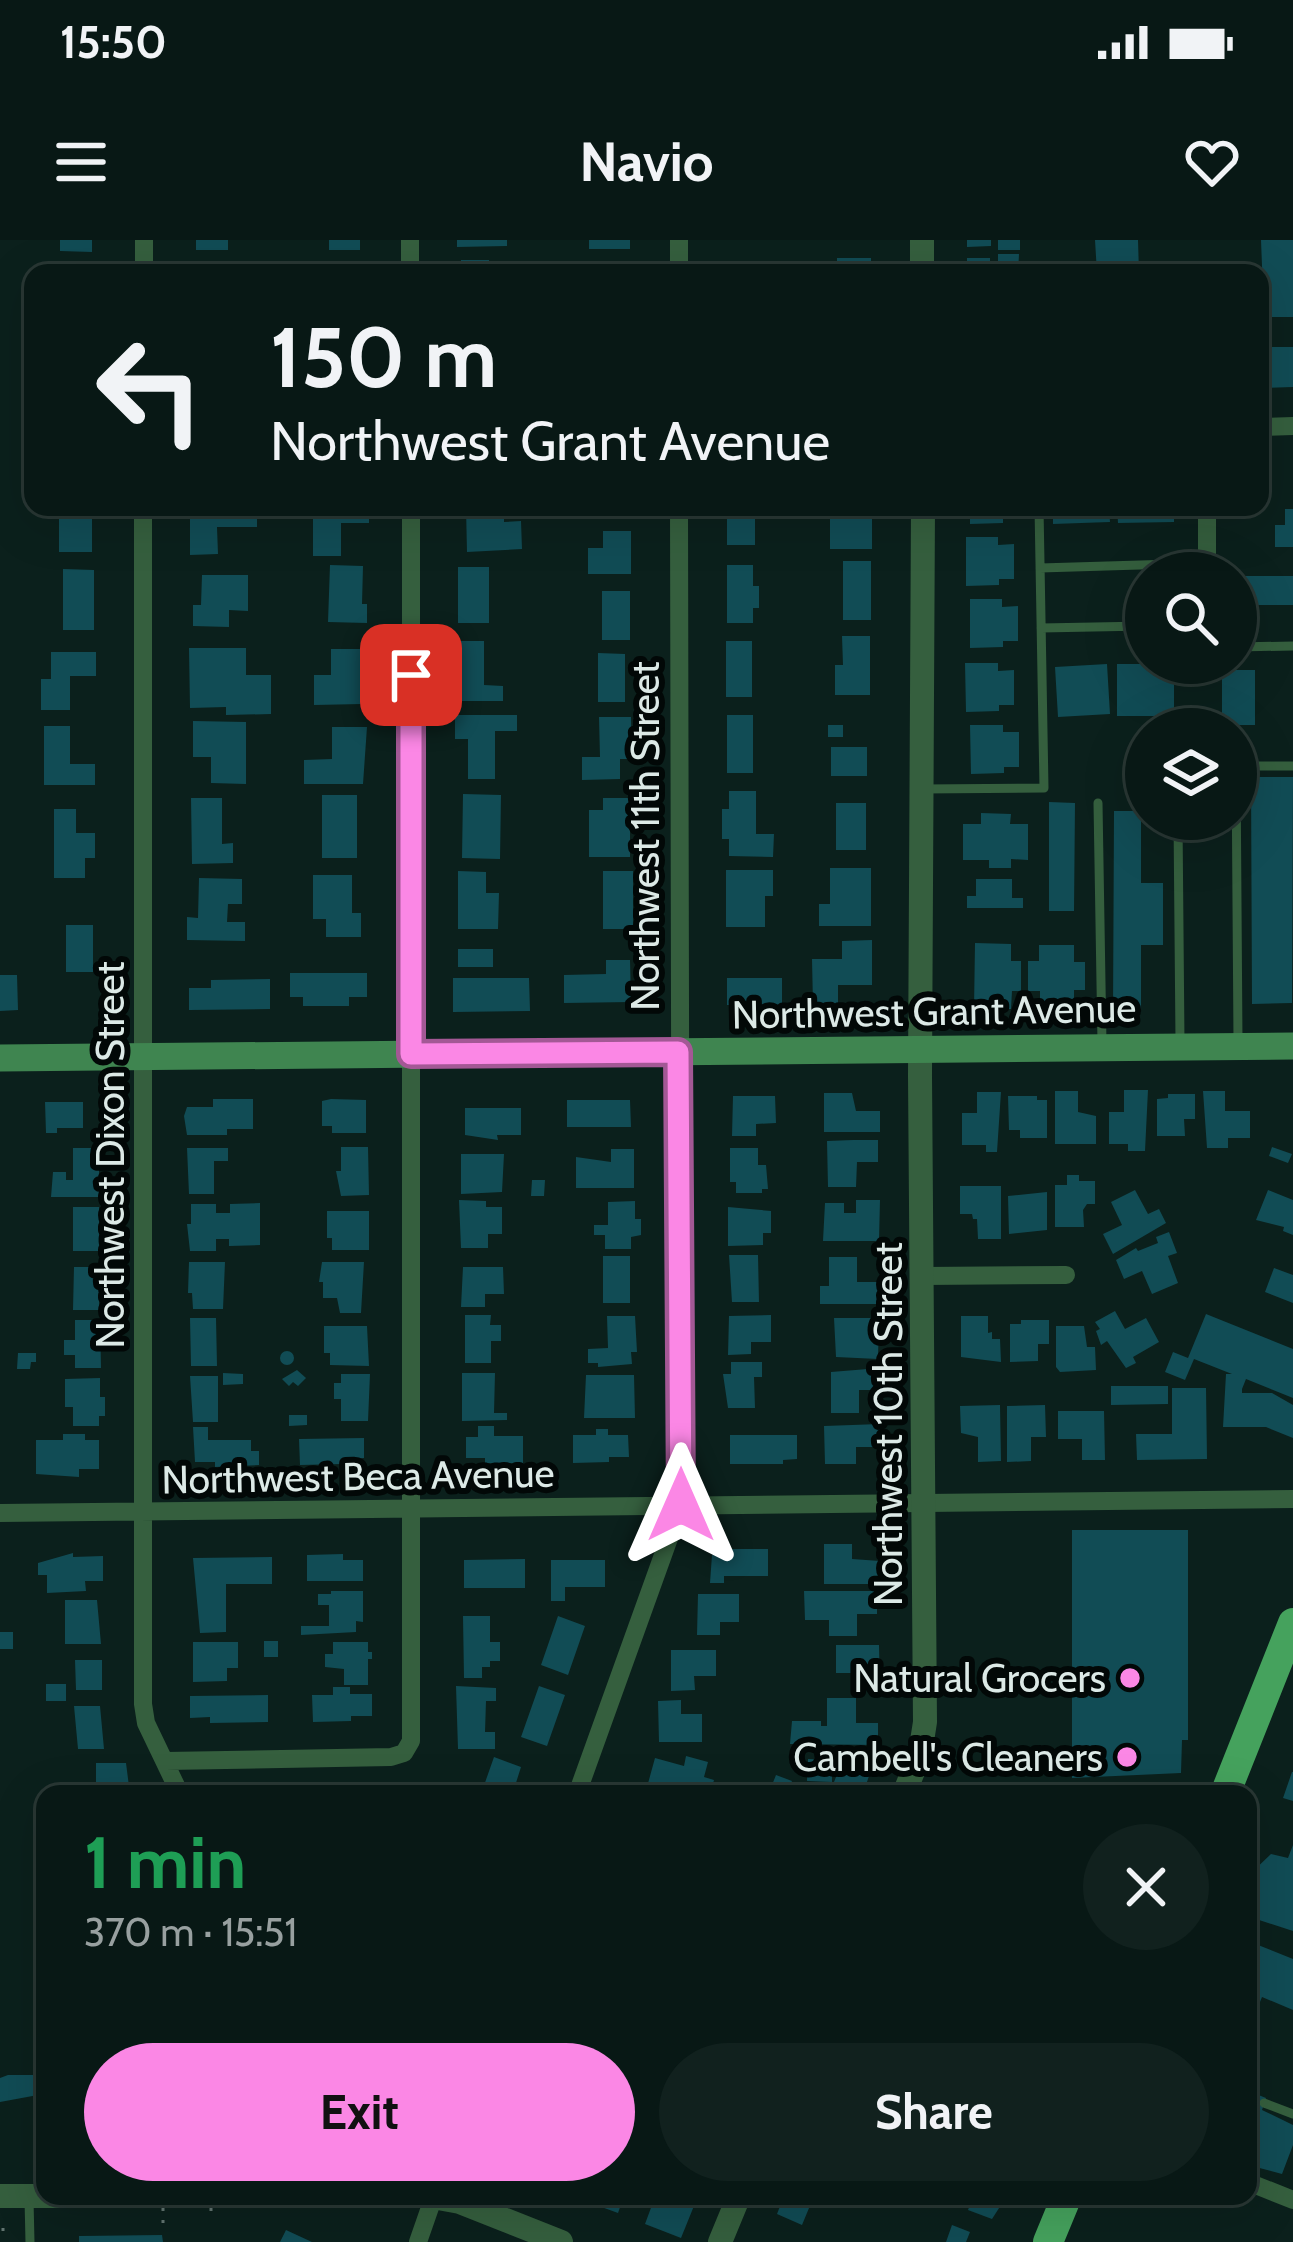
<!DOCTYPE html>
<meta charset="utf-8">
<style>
:root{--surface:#081815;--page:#11211e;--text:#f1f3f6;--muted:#98a0a0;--line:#293734;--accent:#fb87e5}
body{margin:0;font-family:Cabin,sans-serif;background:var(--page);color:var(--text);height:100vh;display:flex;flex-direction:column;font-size:45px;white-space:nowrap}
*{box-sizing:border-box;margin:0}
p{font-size:39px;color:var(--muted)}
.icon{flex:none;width:66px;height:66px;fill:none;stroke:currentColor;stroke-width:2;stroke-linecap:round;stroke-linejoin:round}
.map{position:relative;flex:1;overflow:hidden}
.sheet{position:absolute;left:36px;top:1545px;width:1221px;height:420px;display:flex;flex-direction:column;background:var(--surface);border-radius:24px;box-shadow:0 12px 48px #0002,0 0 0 3px var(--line)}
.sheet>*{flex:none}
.guide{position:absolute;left:24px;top:24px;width:1245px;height:252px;border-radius:24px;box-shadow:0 12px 48px #0002,0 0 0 3px var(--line);background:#081815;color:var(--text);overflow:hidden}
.fabs{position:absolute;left:1125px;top:312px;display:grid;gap:24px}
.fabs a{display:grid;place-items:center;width:132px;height:132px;border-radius:50%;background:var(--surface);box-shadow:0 12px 48px #0002,0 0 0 3px var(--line);font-size:60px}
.pin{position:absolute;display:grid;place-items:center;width:102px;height:102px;color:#fff;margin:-51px;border-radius:24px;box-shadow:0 6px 18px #0006}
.me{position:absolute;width:132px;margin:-66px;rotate:0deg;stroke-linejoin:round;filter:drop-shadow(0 0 9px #0008)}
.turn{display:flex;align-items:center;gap:42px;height:252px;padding:0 48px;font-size:54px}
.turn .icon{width:156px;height:156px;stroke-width:2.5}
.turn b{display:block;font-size:84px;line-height:102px}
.round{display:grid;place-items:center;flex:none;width:126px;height:126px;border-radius:63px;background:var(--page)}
.head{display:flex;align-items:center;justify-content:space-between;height:204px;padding:0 48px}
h1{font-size:72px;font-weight:700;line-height:90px;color:#1e9e55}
.button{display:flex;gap:24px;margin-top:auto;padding:24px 48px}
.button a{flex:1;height:138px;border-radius:72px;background:var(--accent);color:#111;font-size:48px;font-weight:700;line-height:138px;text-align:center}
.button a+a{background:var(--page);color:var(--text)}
.status{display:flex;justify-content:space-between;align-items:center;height:84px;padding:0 60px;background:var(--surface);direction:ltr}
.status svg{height:33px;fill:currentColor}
header{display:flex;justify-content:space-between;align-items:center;height:156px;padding:0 48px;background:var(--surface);font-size:54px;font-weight:700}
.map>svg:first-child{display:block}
.building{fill:#114c55}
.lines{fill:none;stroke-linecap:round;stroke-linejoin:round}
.path{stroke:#627470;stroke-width:3;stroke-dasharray:3 9;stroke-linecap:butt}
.service{stroke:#355f3e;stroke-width:9}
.minor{stroke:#355f3e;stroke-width:18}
.tertiary{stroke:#355f3e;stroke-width:24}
.secondary{stroke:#3f8550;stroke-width:27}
.primary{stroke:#45a25d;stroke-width:30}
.route-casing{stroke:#a35895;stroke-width:30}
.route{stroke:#fb87e5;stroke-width:21}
.poi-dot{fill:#fb87e5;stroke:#020807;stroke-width:4.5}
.labels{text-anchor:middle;stroke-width:12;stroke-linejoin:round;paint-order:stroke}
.street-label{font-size:39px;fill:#dce9e6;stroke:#020807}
.poi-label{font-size:39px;fill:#dce9e6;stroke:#020807;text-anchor:end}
</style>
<div class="status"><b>15:50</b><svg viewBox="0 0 49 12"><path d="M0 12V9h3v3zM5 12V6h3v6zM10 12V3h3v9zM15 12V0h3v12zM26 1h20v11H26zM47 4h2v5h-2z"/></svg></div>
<header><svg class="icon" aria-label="menu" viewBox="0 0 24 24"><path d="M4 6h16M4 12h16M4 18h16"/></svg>Navio<svg class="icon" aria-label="heart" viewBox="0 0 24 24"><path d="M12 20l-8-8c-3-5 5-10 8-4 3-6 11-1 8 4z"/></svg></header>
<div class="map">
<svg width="1293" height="2002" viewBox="0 0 1293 2002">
<rect width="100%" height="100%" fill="#0b201c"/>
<path class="building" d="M60,0H92V12L60,11Z
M196,0H228V10H196Z
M329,0H360V10H329Z
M457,0H507V6L457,7Z
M589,0H630V9H589Z
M967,0H991V6L967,7Z
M998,0H1020V10H998Z
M1095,0H1138L1139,33H1097Z
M1261,0H1293V77H1264Z
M998,14H1019L1018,33H967V18H990V24H998Z
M837,18H871V33H837Z
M461,20H489V33H461Z
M307,23H363V33H307Z
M55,24H91V33H55Z
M597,24H632V33H597Z
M235,25V33H188V26Z
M1260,107H1293V147L1260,148Z
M59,267H92V312H59Z
M190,267H257V287H217L218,314L190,315Z
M313,267H369V283H341V316H313Z
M466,267H504V282L521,281L522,309L467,312Z
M727,267H755V305H727Z
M830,267H872V309H830Z
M970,267H1018V277H1003V283L970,284Z
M1053,267H1109L1110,282L1053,284Z
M1117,267H1174V282L1118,283Z
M1285,269H1293V307H1275V285H1285Z
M603,291H631V334H588V308H603Z
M966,297H998V305L1014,304V339H999V345L966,346Z
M843,321H871V380H843Z
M330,325L363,326L362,364H367V383L328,382Z
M727,325H753V346H759V368H753V383H727Z
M458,327H489V383H458Z
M63,329L94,330V390H63Z
M202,335H248V371L229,370V387L193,386V365H201Z
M1239,336H1293V365H1239Z
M602,351H630V400H602Z
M970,359H1002V367L1018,366V401H1003V407L970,408Z
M842,396H870V455H835V425H843Z
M454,401H484V445L503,446V461H454Z
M726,401H752V457H726Z
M189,408H246V435H271V474L226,475V467L190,468Z
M331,409H362V464L314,465V435H331Z
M51,412H96V436H70V470H41V439H51Z
M598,413L625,414V462H598Z
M965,423H998V431L1014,430V465H999V471L966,472Z
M1107,424L1110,474L1058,477L1055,427Z
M1117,424H1174V476H1117Z
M1222,430H1255V485H1222Z
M455,475H517V491H495V539H468V499H455Z
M727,475H753V533H727Z
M599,477H631L632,519H620V539L582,540V517H600Z
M193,481L246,482V544L211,543V517H193Z
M828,485H843V497H828Z
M970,485H1003V492H1019V527H1004V533L971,534Z
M44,486H70V524H95V545H44Z
M332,487H367L363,544H304V520L332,519Z
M831,507H867V536H831Z
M1251,537H1293L1292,763L1252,764Z
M729,551H756V594H774L773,617L729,616V599H722V569H729Z
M463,554L501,555L500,619L462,618Z
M322,555H357V618H322Z
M191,558H222V604L233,603V623L192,624Z
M603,558H630V617H589V570H603Z
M1049,562L1075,563L1074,671H1049Z
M836,563H866V610H836Z
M54,569H76V593H95V618H85V638H54Z
M1114,571H1141V643H1163V705H1141V773H1113Z
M981,573L1011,574L1010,584H1028V620L1011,619V628H989V620H963V584H981Z
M830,628H871V686H819V664H830Z
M726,630H773V656H765V687H726Z
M458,631L486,632V653H499L498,689H458Z
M603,631H633V689H603Z
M313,635H352V673H361V697H326V679H313Z
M199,638L242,639V664H228L227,682H245V701L187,700V677L198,678Z
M976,639H1012V658H1023V668H967V656H976Z
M66,685H93V732H66Z
M872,700V745H838V765H813L812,719H842V701Z
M975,703L1011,704V721H1021V751H1012L1011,769H974Z
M1039,705H1074V722H1085V750H1074V769H1040V751H1028V721H1039Z
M458,709H493V727H458Z
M606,720H630L631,762L564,763V735L606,734Z
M290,733H367V757H349V766H303V757H290Z
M0,735H17L18,770L0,771Z
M453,738H529L530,771L453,772Z
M727,738H782V765H727Z
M270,739V769L189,770V748H211V740Z
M1124,850H1148L1145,911H1128V904H1109V872H1124Z
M1055,851H1078V872L1096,876V904H1055Z
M1203,851H1225V871H1250V898H1228V908H1207Z
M977,852H1001L997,912H986V905H962V873H977Z
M824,853H852L856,871H880V892H824Z
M1168,854H1195V879H1184L1185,896H1157V859L1168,858Z
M733,856H775L776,883L756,884V896H732Z
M1008,856H1037V860H1047V898H1020V890H1009Z
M213,859H253V889H227V895H187L184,876L187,867H213Z
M331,859L366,860V893H332V886H322V861Z
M567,860H630L631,887H567Z
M45,862H83V888H57V893H46Z
M465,868H521V895H497L498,900L465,895Z
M853,900H878V922H857L856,947H828L827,901Z
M341,907H368L369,955L341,956L336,931H341Z
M1272,907L1292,914L1288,923L1269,916Z
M73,908H99V957H51L53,932H66V940H73Z
M187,908H228V921H214V954H189Z
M730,908H758V925H766L768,949H762V953H736V942H730Z
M611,909H634V948H576V917L611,922Z
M461,914H504L502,952L461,954Z
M1067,935H1079V941H1095V964H1087L1083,970L1084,987H1055V945H1067Z
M532,940H545L544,956H531Z
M960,946H1001V999H978L977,979H973L972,974H960Z
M1135,950L1148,974L1159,969L1166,983L1113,1014L1103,994L1122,985L1111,962Z
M1268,950L1293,960V995L1283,991L1284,987L1256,980Z
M1047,952V990L1009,994L1008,956Z
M459,960L486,961V967H502V994H488V1008H461Z
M856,960H880L879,1001H823L825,963H844V973H856Z
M635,961V979H641V995L631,997V1009H605V995H594V985H608V962Z
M260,963V1005L229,1006V999H216V1011H190L187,984H191V964H216V973H230V964Z
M73,967H99V1011H73Z
M728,967L771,971V993H763V1005L728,1006Z
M327,971H369V1010H332V998H327Z
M1169,992L1177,1013L1168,1016L1178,1043L1152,1054L1142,1031L1124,1039L1116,1020L1136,1008L1138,1011L1158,1003L1156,997Z
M729,1015H758L759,1062H732Z
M603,1016H630V1063H603Z
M829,1017H857V1042H880V1064H820V1046H829Z
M189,1022H225L223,1069H193L192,1053H188Z
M322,1022H364L361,1073H340L337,1058H323V1042H319Z
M74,1027H99V1070H73Z
M463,1027H503L504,1054H485V1067H461Z
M1274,1028L1293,1035V1063L1265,1052Z
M1115,1071L1125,1089L1146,1078L1159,1102L1133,1117L1136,1123L1126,1128L1107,1101L1101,1105L1096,1091L1100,1089L1095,1082Z
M1206,1074L1293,1109V1158L1246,1139L1242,1149V1153H1272L1293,1165V1198L1266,1187H1223L1226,1134H1232L1194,1119L1185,1140L1165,1132L1173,1112L1188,1118Z
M465,1075H491L490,1085H501V1101H491V1123H465Z
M771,1075V1102H751V1114L728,1115L729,1076Z
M607,1076H635L637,1112H631L632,1124L598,1127V1123H588V1109L608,1108Z
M961,1076H988V1093L992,1092V1099H1000L1001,1122L961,1117Z
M190,1078H216L217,1126H191Z
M834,1078H879L878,1119L836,1117Z
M75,1080H100L101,1128H75V1115H64V1100H75Z
M1021,1080H1049V1104H1038V1121L1010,1122V1084H1021Z
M324,1086H367L369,1126L330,1125V1113H324Z
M1056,1086H1084L1087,1107H1095L1096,1130L1060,1132L1056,1127Z
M280 1118a7 7 0 1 1 14 0a7 7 0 1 1-14 0Z
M18,1113H36V1122H31L30,1129H17Z
M731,1122H762V1137H754L755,1168H728L723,1134H731Z
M880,1128V1150H859V1173H831V1132Z
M297,1130L306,1138L298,1146L293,1142L289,1146L282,1139Z
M223,1133L243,1134V1144L223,1145Z
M462,1133H495L494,1173H507V1180L462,1181Z
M341,1134H370L368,1181H341V1159H334V1143H341Z
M586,1135H634L635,1178H584Z
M190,1136H218V1182H193Z
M100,1138V1157H105V1176H99V1186H73V1167H65V1139Z
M1111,1146H1168V1164L1111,1165Z
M1172,1148H1206L1207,1219L1137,1220L1136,1194H1172Z
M1000,1165L1001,1221L978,1222V1197L961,1193L960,1166Z
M1045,1165L1046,1197H1031V1221L1007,1222V1166Z
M1058,1171H1104L1105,1220H1082V1199H1058Z
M289,1175H307V1185L289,1186Z
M880,1184V1207H856V1224H825L824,1186Z
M478,1186H494V1196H523V1223H485V1218H466V1197H478Z
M193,1187H208V1200H251V1211H259V1225L215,1227V1222H195Z
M596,1189H608V1195H628L629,1217H609V1222L573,1223V1195H596Z
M63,1194H85V1200H99V1229H79V1237L36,1234V1200H63Z
M730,1195H797V1219L783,1220V1224H730Z
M364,1198V1218L343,1219V1224L300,1225L299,1199Z
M1072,1290H1188V1500H1182L1181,1533L1072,1538Z
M824,1304H852V1319L880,1321V1344H824Z
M732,1309H768V1336H724V1343H710L712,1315H732Z
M73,1313V1317L103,1316V1341H85L86,1351L47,1353V1335H38V1323Z
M343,1314V1320H363V1341H307V1315Z
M272,1317V1344H226V1392L200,1393L193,1318Z
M525,1319V1348H464V1320Z
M551,1320H605V1347H565V1361H551Z
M331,1351H363V1382L356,1381V1392L301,1395V1386H329V1365H318V1354H331Z
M804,1351H877V1374H857V1396H829V1380H805Z
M698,1354H739V1382H720V1395H697Z
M65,1360H97L101,1404H65Z
M463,1376H490V1402H500V1421H490V1427H482V1438H464Z
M558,1376L585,1386L568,1435L541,1425Z
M0,1392H13V1409H0Z
M264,1401H278V1417H264Z
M193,1402H238V1428H227V1441L193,1442Z
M333,1402H368V1412H372V1419H368V1445H344V1429L325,1427V1414H333Z
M836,1405H879L880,1447L856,1446V1433H836Z
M671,1410H716V1436H694L695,1450L671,1451Z
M75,1420H102V1450H76Z
M46,1444H66V1461H46Z
M456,1446L496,1448V1461H486L485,1492H495V1509H458Z
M539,1446L565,1455L547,1506L521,1497Z
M333,1447H350V1454H372V1476H351V1481L313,1482L312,1455H333Z
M268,1455V1482L210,1483V1477L190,1478V1456Z
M827,1458H856V1483H878V1505L790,1504L792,1481H821V1486H827Z
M681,1460V1474H702V1502H659L658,1461Z
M74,1466H100L104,1509H78Z
M686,1516L708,1522L704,1537L714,1540L710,1554H682L647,1547L655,1518L684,1526Z
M494,1517L521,1527L515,1546L519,1547L517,1554H481Z
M808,1519L832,1520V1542L807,1541Z
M842,1522L870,1533L863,1554L830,1552Z
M96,1523H126L130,1554H86V1548H96Z
M1292,1532H1293V1561L1283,1558Z
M776,1535L792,1541L788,1551L772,1545Z
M1293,1605V1691L1256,1679L1248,1636L1271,1614L1288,1618Z
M1248,1701L1293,1719V1770L1262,1757L1258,1767L1248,1763Z
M8,1835H45V1882H38V1855L0,1862V1838Z
M1251,1852L1266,1858L1262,1870L1293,1885V1905L1282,1934L1248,1925Z
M600,1956H624L618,1973L596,1965Z
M673,1956H698L681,1998L645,1984L655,1957L663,1960L661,1966L668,1968Z
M784,1956H814L802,1985L777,1974Z
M956,1956H1001L998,1964L1001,1965L992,1979L968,1970L971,1962Z
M952,1985L970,1992L966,2002H946Z
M286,1990L312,2002H280Z
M162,1995L163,2002H79V1996Z"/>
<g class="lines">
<path class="path" d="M163,1956V1986
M211,1956V1973
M3,1988V1991"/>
<path class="service" d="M1040,328L1207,323
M1041,388L1146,386
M1236,407L1293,406
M923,549L1044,548L1039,267
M1098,563L1102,803
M1178,579L1180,802
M1238,801L1236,526H1293
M1248,1858H1249
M1264,1863L1293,1874
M29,1959L30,2002"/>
<path class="minor" d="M410,0V33
M144,33V0
M679,33V0
M1260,187L1293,186
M143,267V1464L146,1483L180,1554
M1207,267V333
M923,1036L1066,1035
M0,1273L1293,1259
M166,1521L391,1517L404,1513L411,1501V267
M577,1554L681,1265L679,267
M1248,1942L1293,1960
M418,2002L434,1956"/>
<path class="tertiary" d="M922,0V33
M904,1554L920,1514L925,1482L920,836L923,267
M0,1956H60
M427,1956L460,1962L561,2002
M720,2002L739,1956"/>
<path class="secondary" d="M0,818L1293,806"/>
<path class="primary" d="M1225,1554L1293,1383
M1048,2002L1067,1956"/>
</g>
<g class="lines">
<g class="route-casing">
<path id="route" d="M411,435V814L678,812L681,1265"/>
</g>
<use href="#route" class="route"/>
</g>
<g class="poi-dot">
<circle cx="1130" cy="1438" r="12"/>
<circle cx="1127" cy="1517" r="12"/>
</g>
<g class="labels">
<g class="street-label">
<text transform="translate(645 596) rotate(-90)" y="14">Northwest 11th Street</text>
<text transform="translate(934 771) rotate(-1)" y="14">Northwest Grant Avenue</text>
<text transform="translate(110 915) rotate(-90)" y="14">Northwest Dixon Street</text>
<text transform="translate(888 1184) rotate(-90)" y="14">Northwest 10th Street</text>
<text transform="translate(358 1236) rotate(-1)" y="14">Northwest Beca Avenue</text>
</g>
<g class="poi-label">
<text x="1106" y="1452">Natural Grocers</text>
<text x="1103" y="1531">Cambell's Cleaners</text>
</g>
</g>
</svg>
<div class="fabs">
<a><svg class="icon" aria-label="search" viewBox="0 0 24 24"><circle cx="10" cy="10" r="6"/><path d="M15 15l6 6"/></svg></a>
<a><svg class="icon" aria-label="layers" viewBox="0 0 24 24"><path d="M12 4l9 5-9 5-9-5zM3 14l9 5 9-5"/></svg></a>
</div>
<div class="pin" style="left:411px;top:435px;background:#d93025"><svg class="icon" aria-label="arrive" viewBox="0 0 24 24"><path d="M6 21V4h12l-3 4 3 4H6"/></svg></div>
<svg class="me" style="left:681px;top:1265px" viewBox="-20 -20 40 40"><path d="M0-17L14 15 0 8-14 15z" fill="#fb87e5" stroke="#fff" stroke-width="4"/></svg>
<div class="guide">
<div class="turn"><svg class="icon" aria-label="left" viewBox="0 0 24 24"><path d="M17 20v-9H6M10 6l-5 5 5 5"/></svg><div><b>150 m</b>Northwest Grant Avenue</div></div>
</div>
<section class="sheet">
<div class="head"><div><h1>1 min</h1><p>370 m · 15:51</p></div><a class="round"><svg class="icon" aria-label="close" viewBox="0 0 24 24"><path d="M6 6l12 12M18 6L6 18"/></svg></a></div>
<div class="button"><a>Exit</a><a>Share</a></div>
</section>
</div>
